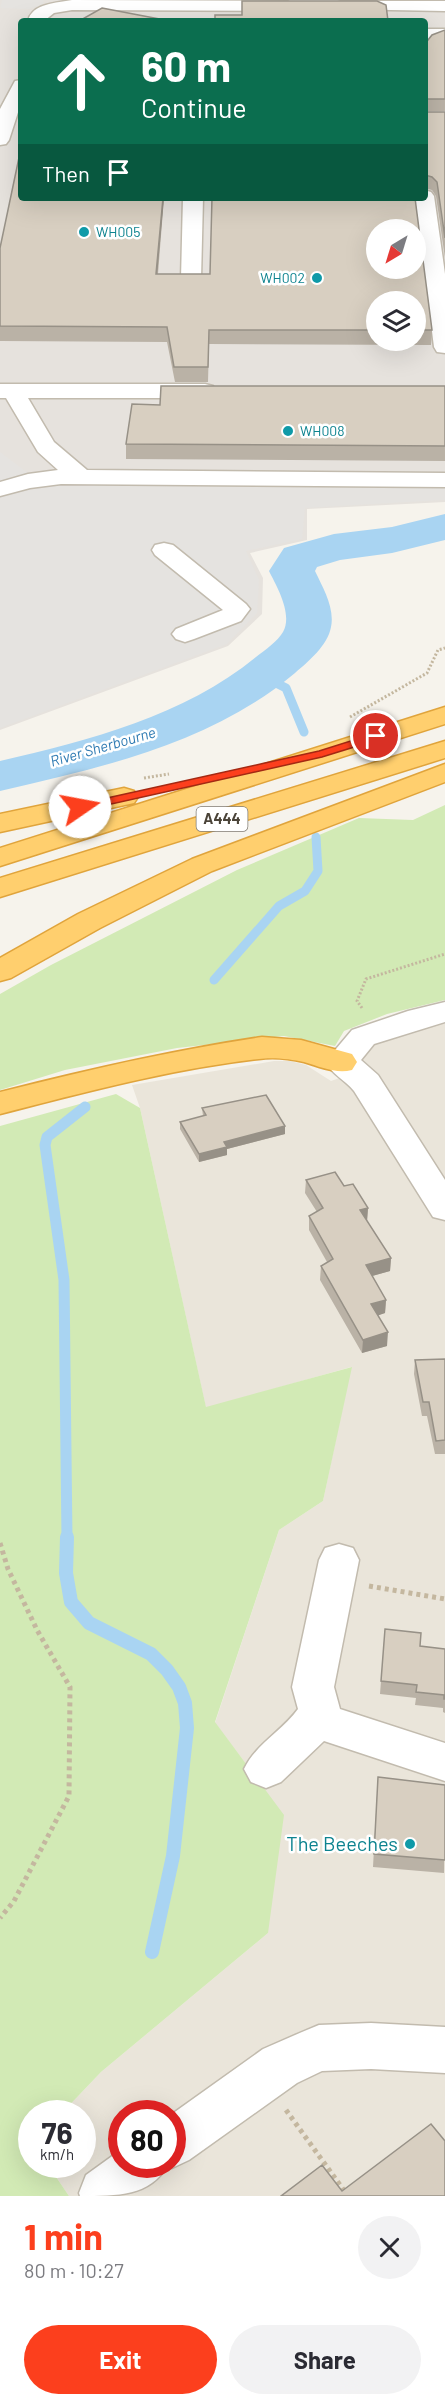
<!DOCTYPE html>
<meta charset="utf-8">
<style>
:root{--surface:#fff;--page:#f2f2f3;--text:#2b2b33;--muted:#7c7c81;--accent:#fc3f1d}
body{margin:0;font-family:Barlow,sans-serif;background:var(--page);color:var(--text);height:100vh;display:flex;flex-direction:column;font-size:22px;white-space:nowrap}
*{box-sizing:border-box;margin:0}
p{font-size:20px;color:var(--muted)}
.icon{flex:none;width:33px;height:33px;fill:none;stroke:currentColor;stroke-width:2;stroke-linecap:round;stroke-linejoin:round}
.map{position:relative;height:2196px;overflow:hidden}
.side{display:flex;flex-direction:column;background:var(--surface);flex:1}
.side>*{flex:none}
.banner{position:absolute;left:18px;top:18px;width:410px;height:183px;border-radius:6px;box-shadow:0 6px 24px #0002;background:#0b6e4f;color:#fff;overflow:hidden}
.needle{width:39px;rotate:218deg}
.controls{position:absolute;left:366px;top:219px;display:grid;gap:12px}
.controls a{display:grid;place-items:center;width:60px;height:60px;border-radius:50%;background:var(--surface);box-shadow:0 6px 24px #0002;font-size:30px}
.speed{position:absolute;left:18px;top:2100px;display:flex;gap:12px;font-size:30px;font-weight:700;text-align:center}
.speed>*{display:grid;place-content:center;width:78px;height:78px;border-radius:50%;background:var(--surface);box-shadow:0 6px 24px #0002;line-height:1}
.speed small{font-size:15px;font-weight:400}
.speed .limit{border:9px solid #d22;background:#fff;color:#111}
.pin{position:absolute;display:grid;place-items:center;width:51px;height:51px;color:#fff;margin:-26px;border:3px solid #fff;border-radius:50%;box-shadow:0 2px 6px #0007}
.me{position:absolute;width:66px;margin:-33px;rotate:78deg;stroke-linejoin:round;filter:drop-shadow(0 0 4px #0008)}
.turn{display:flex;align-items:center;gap:21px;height:126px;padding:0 24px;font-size:27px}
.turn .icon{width:78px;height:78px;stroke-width:2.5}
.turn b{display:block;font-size:42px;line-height:51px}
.then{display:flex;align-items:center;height:57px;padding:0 24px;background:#0003;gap:12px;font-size:22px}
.round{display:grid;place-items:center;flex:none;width:63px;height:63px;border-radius:32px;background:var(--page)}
.overview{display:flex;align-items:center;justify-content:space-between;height:102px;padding:0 24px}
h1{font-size:36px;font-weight:700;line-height:45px;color:var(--accent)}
.button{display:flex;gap:12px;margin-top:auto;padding:12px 24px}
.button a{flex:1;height:69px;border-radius:36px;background:var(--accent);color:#fff;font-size:24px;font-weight:700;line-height:69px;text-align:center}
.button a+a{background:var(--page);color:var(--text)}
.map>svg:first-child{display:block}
.residential{fill:#eae5da;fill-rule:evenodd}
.industrial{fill:#e6e2dd;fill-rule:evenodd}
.green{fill:#d2eab5}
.parking{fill:#e5e3e0}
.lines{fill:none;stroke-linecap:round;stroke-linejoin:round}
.stream-far2{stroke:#a9d4f2;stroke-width:9}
.stream-far1{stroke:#a9d4f2;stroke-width:11}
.stream{stroke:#a9d4f2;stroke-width:14}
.river{fill:#a9d4f2;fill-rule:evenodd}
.minor-casing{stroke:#c2bbae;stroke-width:3}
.highway-casing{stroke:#e0a43c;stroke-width:3}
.path-far1{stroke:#c4b79f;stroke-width:3;stroke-dasharray:2 2;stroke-linecap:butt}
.path{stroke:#c4b79f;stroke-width:5;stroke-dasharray:4 4;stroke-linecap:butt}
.minor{fill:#fff;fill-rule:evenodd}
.highway{fill:#ffcf6e;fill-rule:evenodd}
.wall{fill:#bab2a6;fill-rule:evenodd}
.shaded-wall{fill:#979187}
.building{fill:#d8cfc1;stroke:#979187;stroke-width:1.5;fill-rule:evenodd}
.route{fill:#fc3f1d;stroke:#a42913;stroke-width:1.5}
.culture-dot{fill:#0f9aa8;stroke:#fff;stroke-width:2}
.labels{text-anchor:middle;stroke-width:5;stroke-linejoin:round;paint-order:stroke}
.far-culture-label{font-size:14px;fill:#0d838f;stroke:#fff;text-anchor:start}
.far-water-label{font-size:15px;font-style:italic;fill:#2e7ab2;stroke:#fff}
.shield{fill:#fff;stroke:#817c74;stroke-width:1.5}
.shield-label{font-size:15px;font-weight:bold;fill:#4b4439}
.near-culture-label{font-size:20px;fill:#0d838f;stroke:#fff;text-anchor:end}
</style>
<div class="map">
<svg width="445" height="2196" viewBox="0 0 445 2196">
<rect width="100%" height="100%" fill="#f6f3ec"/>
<path class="residential" d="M445,1012V2196H69L48,2165L82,2164V2114L62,2113L101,2072L268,1933L256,1777L215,1723L279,1530L323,1501L351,1367L206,1408L140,1108L132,1085L274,1061H290L306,1065L331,1081L356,1072L352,1048ZM122,2114H172V2164H122Z"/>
<path class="industrial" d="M0,0H445V502L307,509V540L250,553L263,578L262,614L228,646L0,730ZM21,21H424V198H21ZM376,230H416V268H376ZM376,302H416V340H376Z"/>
<path class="green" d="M445,805V1000L387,1014L344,1031L335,1046L284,1036L177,1048L65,1070L0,1090V994L51,965L237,870L359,818L413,820Z
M116,1094L140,1108L206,1407L352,1367L323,1501L279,1530L215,1722L284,1815L268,1933L101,2072L62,2113L32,2114V2164L48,2165L69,2196H0V1126Z"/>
<path class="parking" d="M2,0H44L43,4L29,9L0,8Z
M0,452L41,483L445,485V500L305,508L302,539L246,551L259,580L257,613L227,644L0,728Z"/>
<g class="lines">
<path class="stream-far2" d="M264,677L286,688L304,732
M214,980L279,906L305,891L318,871L316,837"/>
<path class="stream-far1" d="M67,1539L64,1280L45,1145L47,1137L85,1107"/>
<path class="stream" d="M67,1537L66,1573L71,1602L89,1623L151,1654L167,1670L179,1687L185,1703L187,1728L173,1856L152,1952"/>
<path class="river" d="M445,514V540L392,553L340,560L317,567L315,571C323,588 335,608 331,627C328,645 308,662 295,673C212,743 104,767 0,791V761C90,740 184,716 256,657C265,650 278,641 283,632C293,614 277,587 269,571L284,548L334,534L392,527Z"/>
<g class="minor-casing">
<path id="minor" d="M72,0L287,1L295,6L287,11L72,10L54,13L44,21H28C32,3 57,3 72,0Z
M342,1H445V11L336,9L334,6L336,3Z
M424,29H445V39H424Z
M21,80V103L9,140L6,144L0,145V109L15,81Z
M424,190L431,192L434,196L445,274V353L437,352L434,347L415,198H424Z
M183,198H203L201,279L198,283H184L181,279Z
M0,384H205L213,386L216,391L213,396L205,398H28L54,442L87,470L445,473V487L61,484L30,488L0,496V482L28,474L58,470L38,452L6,398H0Z
M164,543L173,545L246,604L250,609L241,621L194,639L185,642L176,639L172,634L176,629L223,610L155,555L152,550L155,545Z
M445,1002V1022L374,1044L361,1060L378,1075L445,1180V1220L433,1217L354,1091C345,1080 332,1074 325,1062L352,1030L408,1011Z
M339,1544L353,1548L359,1560L334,1687L340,1709L445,1743V1781L324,1741L281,1782L266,1788L251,1782L244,1769C256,1744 282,1731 298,1709L292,1687L319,1560L325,1548Z
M371,2023L445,2027V2073L371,2069L322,2071L297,2083L189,2160L172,2168L167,2166C150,2196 118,2196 80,2196L79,2193L86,2175L122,2149V2164H172V2114L263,2049L302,2032L319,2025Z"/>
</g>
<g class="highway-casing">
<path id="highway" d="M445,707V724L0,866V848Z
M445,741V758L0,897V878Z
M445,764V782L212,871L100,928L11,978L0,981V958L78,914L192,859Z
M124,788L134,791L138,797L134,803L0,832V814Z
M262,1037L301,1040L352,1054L357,1062L352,1070C336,1074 321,1067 304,1062C291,1059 272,1057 259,1059C171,1069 86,1092 0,1114V1092C87,1070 173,1050 262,1037Z"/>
</g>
<path class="path-far1" d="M350,717L427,673L438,650L445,648
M144,778L169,774
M362,1008L357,1001L366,979L445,954"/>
<path class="path" d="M0,1543L8,1569L37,1630L70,1687L69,1796L14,1901L0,1918
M369,1586L445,1599
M286,2110L348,2196"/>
<use href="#minor" class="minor"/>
<use href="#highway" class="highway"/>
</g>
<path class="wall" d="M445,30V111H424V45Z
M424,112H445V258L436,196L432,190L425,188Z
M21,148V198H164L158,274H210L212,198H415L432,330L431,345L209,344L208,382H175L167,342L0,341V248ZM376,230H416V268H376ZM376,302H416V340H376Z
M445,386V461L126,459V444L160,405Z
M202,1108L285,1134L227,1149V1155L199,1162L180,1129V1122L203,1116Z
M306,1180L344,1186L368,1208L367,1221L391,1258L390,1271L372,1276L386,1300L385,1313L378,1315L387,1346L362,1353L320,1280L321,1266L327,1262L309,1230V1216L317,1212L305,1193Z
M445,1359V1454H435L427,1416H422L414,1374L415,1360Z
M385,1629L420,1646L445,1649V1713L443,1712V1708L415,1705L416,1698L380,1694Z
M378,1777L445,1785L444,1873L373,1867Z"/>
<path class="shaded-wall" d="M163,198H164L156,288V274Z
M285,1126V1134L227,1149V1155L199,1162V1154L224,1142Z
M368,1208L367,1221L360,1210Z
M391,1258L390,1271L365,1278L366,1265Z
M386,1300L385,1313L371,1318V1304Z
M388,1332L387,1346L362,1353L363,1340Z"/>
<path class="building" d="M242,1H377L386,5L388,21H215V15H242Z
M102,8L170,21H79Z
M445,30V99H424V45L432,35Z
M424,112H445V238L437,182L432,177L425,175H424Z
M21,148V198H163L156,274H210L212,198H415L432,330H416V302H376V330H209L208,367H174L167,327L0,326V248ZM376,230H416V268H376Z
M161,386H445V446L126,444L132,404L160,405Z
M266,1095L285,1126L224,1142L227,1147L199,1154L180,1122L206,1115L202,1108Z
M335,1172L344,1186L353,1184L368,1208L360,1210L391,1258L366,1265L386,1300L371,1304L388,1332L363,1340L321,1266L333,1259L309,1216L323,1208L306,1180Z
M445,1359V1440L436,1441L429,1402H423L415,1360Z
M385,1629L421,1633L420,1646L445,1649V1699H444V1695L416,1692L417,1685L381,1681Z
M378,1777L445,1785V1860L374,1854Z
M431,2124L445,2141V2196H281L322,2165L342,2191Z"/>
<path class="route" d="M376,733L382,736L380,739L322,757L80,811L74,807L80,804L319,751Z"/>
<g class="culture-dot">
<circle cx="84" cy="232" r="6"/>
<circle cx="317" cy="278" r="6"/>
<circle cx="288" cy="431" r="6"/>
<circle cx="410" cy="1844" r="6"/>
</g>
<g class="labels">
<g class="far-culture-label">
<text x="96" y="237">WH005</text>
<text x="305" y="283" text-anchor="end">WH002</text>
<text x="300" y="436">WH008</text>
</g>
<g class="far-water-label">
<text transform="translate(103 747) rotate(-16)" y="5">River Sherbourne</text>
</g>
<rect class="shield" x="196.5" y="807" width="51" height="24" rx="4.5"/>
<g class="shield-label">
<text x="222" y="824">A444</text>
</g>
<g class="near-culture-label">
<text x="398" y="1851">The Beeches</text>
</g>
</g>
</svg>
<div class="controls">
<a><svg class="needle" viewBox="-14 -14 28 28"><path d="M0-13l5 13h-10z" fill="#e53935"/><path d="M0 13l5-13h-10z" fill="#7c7c81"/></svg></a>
<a><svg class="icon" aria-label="layers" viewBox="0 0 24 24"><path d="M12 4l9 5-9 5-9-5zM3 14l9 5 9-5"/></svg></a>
</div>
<div class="speed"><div>76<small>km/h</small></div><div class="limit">80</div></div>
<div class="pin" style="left:376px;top:736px;background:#d93025"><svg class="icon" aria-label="arrive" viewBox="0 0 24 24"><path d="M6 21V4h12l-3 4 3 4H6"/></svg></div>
<svg class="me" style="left:80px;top:807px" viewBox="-20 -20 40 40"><circle r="19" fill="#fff"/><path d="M0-13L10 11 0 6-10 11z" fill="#fc3f1d"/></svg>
<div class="banner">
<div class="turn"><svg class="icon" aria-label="ahead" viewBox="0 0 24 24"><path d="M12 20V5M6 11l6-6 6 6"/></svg><div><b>60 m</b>Continue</div></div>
<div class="then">Then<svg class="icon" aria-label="arrive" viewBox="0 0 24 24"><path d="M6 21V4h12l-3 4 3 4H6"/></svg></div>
</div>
</div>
<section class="side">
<div class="overview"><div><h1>1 min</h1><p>80 m · 10:27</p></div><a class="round"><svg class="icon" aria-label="close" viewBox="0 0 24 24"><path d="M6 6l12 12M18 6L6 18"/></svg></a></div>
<div class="button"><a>Exit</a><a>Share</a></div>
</section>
